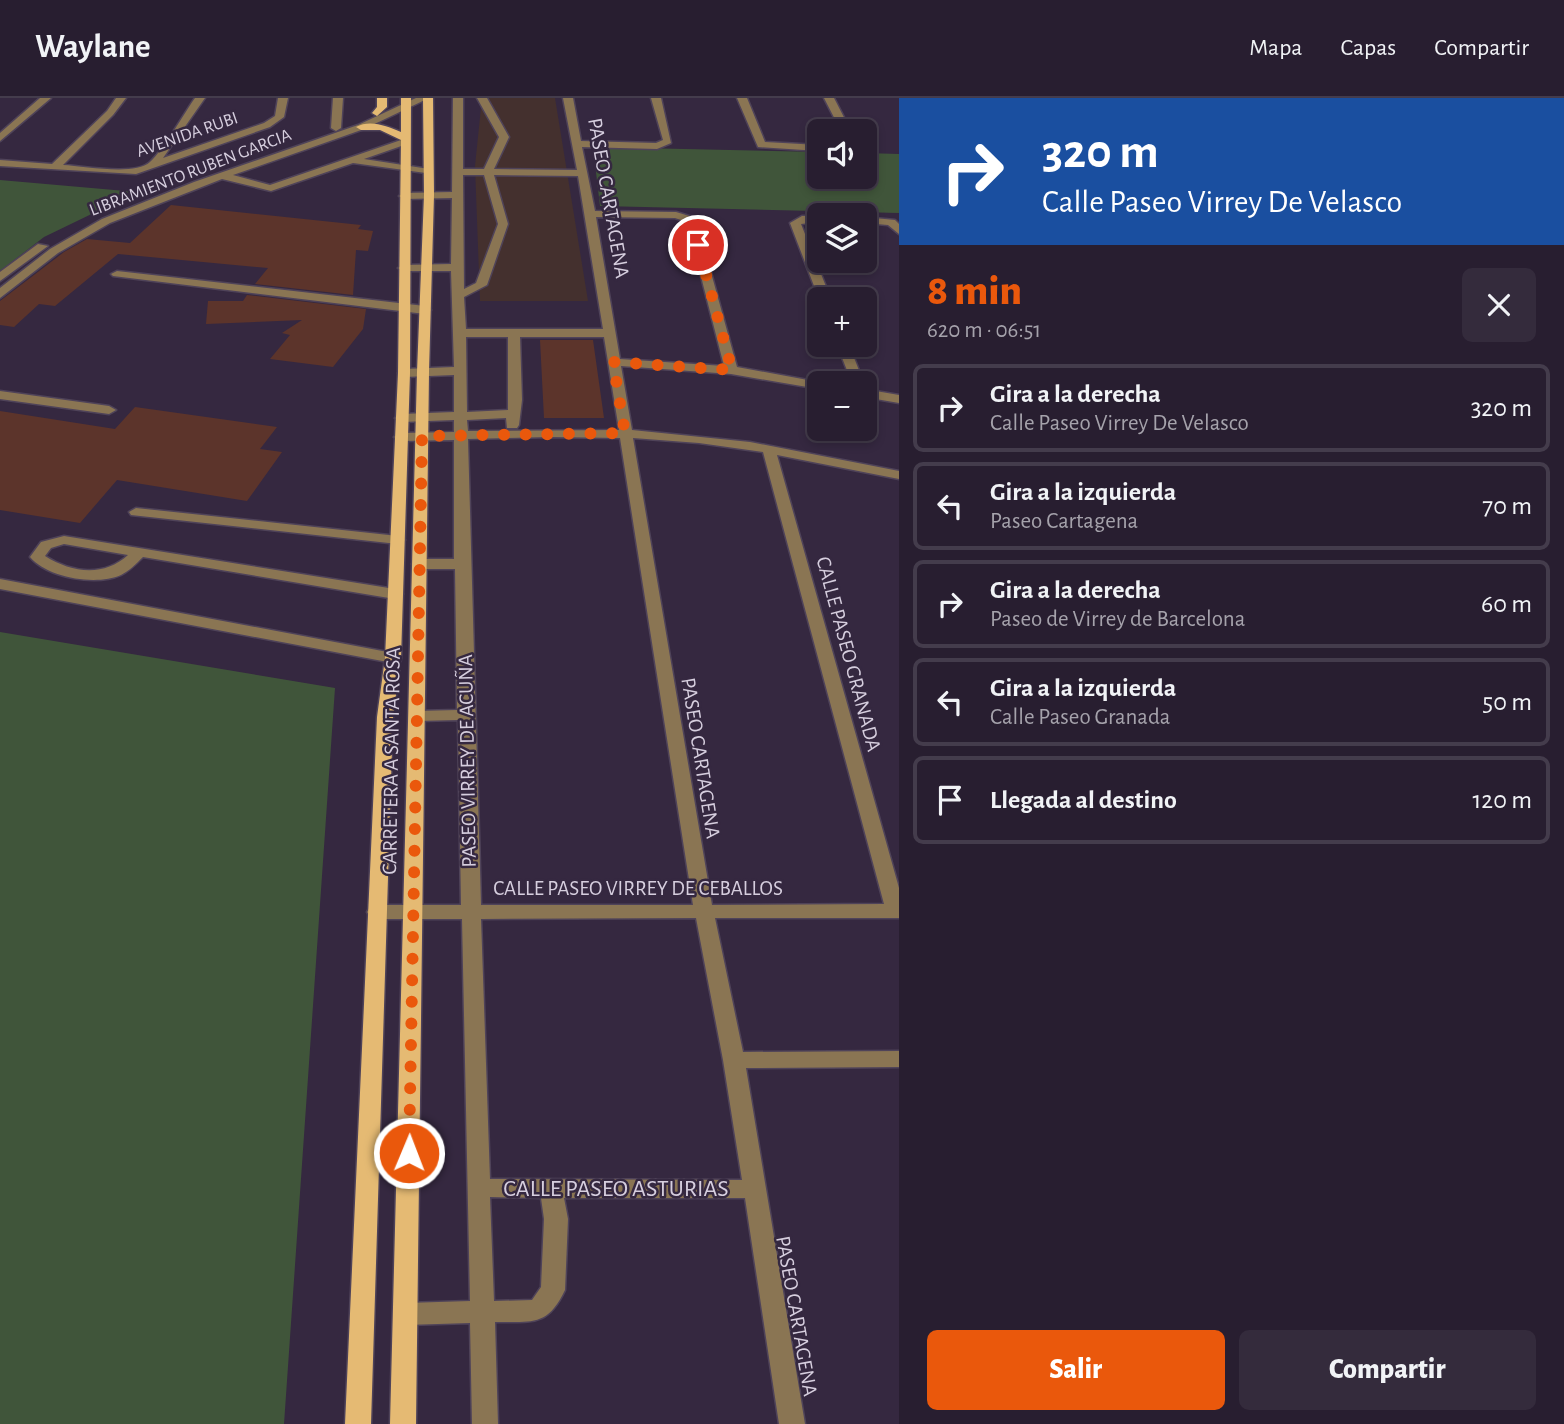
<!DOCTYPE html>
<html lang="es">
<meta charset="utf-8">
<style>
:root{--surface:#281e30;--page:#342b3c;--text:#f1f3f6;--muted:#a5a2ab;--line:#443c4c;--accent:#ea580c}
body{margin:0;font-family:"Alegreya Sans",sans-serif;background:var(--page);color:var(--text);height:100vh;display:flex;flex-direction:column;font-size:26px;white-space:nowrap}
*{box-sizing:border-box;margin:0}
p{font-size:23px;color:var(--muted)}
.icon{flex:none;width:38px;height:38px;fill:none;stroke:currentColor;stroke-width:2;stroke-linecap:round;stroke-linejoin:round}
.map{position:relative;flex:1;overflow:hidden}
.panel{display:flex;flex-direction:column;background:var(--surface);width:665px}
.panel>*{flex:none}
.guide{background:#1a4fa0;color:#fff;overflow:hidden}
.controls{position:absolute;left:807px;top:21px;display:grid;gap:14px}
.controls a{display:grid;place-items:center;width:70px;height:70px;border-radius:10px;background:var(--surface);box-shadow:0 4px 10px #0003,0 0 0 2px var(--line);font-size:35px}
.pin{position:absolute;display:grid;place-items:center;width:60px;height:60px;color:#fff;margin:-30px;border:4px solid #fff;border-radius:50%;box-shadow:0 2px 7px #0007}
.me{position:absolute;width:77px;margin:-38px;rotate:1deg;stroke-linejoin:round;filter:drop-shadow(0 0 5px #0008)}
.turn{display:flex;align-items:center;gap:24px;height:147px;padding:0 28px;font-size:32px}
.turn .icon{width:91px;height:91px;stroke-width:2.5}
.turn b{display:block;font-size:49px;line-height:60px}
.round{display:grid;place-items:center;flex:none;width:74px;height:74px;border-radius:10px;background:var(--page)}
.head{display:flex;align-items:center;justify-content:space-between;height:119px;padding:0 28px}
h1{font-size:42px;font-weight:800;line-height:52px;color:var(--accent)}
.action{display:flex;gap:14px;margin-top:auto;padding:14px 28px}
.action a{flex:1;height:80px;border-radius:10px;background:var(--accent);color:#fff;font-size:28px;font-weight:800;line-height:80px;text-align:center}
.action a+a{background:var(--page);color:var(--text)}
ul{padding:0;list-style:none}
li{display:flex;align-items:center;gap:21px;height:88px;margin:0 14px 10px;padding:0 14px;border:4px solid var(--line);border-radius:10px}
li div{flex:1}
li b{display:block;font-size:26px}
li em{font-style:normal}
header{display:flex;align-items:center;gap:42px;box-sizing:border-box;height:98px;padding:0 35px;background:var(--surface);border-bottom:2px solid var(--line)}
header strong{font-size:33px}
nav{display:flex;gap:38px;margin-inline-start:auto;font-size:24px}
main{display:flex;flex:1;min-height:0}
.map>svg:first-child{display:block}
.commercial{fill:#44302e}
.green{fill:#40553a}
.building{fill:#5c342b}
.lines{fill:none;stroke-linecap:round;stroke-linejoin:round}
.minor-casing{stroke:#4f4359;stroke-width:3}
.major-casing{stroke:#4f4359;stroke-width:3}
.minor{fill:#8a7553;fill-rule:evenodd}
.major{fill:#e5ba73;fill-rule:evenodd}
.route{stroke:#ea580c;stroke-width:12;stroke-dasharray:0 21.6}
.labels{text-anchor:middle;stroke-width:5;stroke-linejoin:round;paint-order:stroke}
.far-street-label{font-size:18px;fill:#d6cede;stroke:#352840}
.street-label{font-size:21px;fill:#d6cede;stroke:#352840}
.near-street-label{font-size:24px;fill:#d6cede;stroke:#352840}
</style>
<header>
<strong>Waylane</strong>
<nav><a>Mapa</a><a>Capas</a><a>Compartir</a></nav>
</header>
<main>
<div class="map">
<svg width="899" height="1326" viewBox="0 0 899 1326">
<rect width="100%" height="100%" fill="#352840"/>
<path class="commercial" d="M482,0H555L588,203H480L475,68Z"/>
<path class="green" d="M593,49L819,54V79H864L865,55L899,56V115L600,108Z
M0,82L137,94L44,139L0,173Z
M0,534L335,590L284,1326H0Z"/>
<path class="building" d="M171,107L361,127L358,131L373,133L368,153L356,152L353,197L255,186L268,170L118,156L55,208L39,206L14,229L0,227V203L64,154L87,141L130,145Z
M247,197L366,211L363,231L333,269L270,261L290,237L282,235L302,222L206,226L208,203H243Z
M540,242H593L604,320H544Z
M135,309L277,329L260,351L282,354L247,403L117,382L80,425L0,412V313L115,331Z"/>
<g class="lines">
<g class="minor-casing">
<path id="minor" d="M40,0H51L0,43V35Z
M116,0H126L113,17L63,67C84,68 135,78 150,64C165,50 183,17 195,0H205L163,60L264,25L275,18L278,0H288L284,19L270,29L136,76L0,68V62L52,66L107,13Z
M333,0H343L341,30L336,33L331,30Z
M416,0H429L364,31L233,77L270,87L404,41L407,42V46L364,61L429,71L433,72V76L353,65L271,93L222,81L110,125L58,155L0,200V190L50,151L102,121L194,84L358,27Z
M453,0H463V71H484L499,39L477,0H487L509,39L494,71L577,72L563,0H573L581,43L656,45L663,42L651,0H661L671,45L657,51L582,49L595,113L676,114L696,120L737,269L824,285H819V291L731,276L621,268L632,332L750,344L899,373V381L777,357L899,790V820H715L743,954L899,953V969L746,970L805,1326H779L745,1100H564L568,1121L565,1192C547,1230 531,1223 495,1224L498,1326H472L470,1225L406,1227L397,1224L394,1216L397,1208L406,1205L470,1203L462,821H377L370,819L367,814L370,809L377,807H461L458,622L417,623L409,618L417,613L457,612L455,471H420L412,466L420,461H454V342L401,343L394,339L401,335L454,334V322L402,324L395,320L402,316L454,314V277L404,279L398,275L404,271L454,269L451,173H404L398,170L404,167L451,166L452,100L404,101L399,98L404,95L452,94ZM463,77H484L498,126L476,185L464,191ZM494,77L578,78L603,231H466L464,199L487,187L508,126ZM596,119L675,120L687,124L724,268L620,261ZM466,239H508V312L467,314ZM520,239H604L619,332L468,333L467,322L506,320L507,330H517L519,327L522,302ZM550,339L620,340L693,807H481L468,341ZM633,340L699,345L763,354L884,806L712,807ZM696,820L723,962L742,1082L490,1081L481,821ZM490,1099L541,1100L544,1121L541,1189L532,1202L494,1203Z
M737,0H747L765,44L819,47V53L758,49Z
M824,0H834L851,33H841Z
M819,118V124L801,126L831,201H819L790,125L802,118Z
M864,119L895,122L899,126V136L888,127L864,125Z
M38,146L48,148L0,183V174Z
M117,173L425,208L431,212L425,216L113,178L111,176Z
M837,247H849L864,285H852Z
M864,291L899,297V305L864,299Z
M0,293L109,308L116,312L109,316L0,301Z
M136,410L398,438L405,442L398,446L131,417L129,414Z
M64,438L395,491L403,496L395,501L143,459C136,466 129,473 121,477C96,488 48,480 30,459L41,444ZM64,446L128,457C104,479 72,475 45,458L51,450Z
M0,481L393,555L401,560L393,565L0,491Z"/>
</g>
<g class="major-casing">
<path id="major" d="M377,0H387V9L377,18L372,15L377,9Z
M401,0H411L410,275L401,560L393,619L371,1326H345L377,619L385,560L398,275L401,42L380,32H361L356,29C370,21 387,28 401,34Z
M423,0H433L434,97L429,274L416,1326H390L417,274L424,97Z"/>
</g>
<use href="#minor" class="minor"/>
<use href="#major" class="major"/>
</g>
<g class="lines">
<path class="route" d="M409,1055L422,338L625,335L613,264L732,272L698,147"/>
</g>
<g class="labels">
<g class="far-street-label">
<text transform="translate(187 36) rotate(-19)" y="6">AVENIDA RUBI</text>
<text transform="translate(190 74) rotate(-21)" y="6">LIBRAMIENTO RUBEN GARCIA</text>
</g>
<g class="street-label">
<text transform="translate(609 100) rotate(80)" y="7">PASEO CARTAGENA</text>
<text transform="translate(849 556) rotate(75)" y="7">CALLE PASEO GRANADA</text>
<text transform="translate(701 660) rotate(81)" y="7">PASEO CARTAGENA</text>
<text transform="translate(391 663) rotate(-89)" y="7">CARRETERA A SANTA ROSA</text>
<text transform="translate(467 663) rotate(-91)" y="7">PASEO VIRREY DE ACUÑA</text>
<text x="638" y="797">CALLE PASEO VIRREY DE CEBALLOS</text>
<text transform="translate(797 1218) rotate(80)" y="7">PASEO CARTAGENA</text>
</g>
<g class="near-street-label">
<text x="616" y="1098">CALLE PASEO ASTURIAS</text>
</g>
</g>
</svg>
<div class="controls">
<a><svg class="icon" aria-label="sound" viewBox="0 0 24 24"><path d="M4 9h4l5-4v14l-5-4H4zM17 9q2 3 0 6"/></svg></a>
<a><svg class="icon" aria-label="layers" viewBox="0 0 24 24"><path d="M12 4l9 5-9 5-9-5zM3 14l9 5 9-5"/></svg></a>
<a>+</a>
<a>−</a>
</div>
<div class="pin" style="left:698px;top:147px;background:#d93025"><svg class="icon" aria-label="arrive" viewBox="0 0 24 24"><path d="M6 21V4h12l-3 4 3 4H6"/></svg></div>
<svg class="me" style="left:409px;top:1055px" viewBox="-20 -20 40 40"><circle r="17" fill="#ea580c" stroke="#fff" stroke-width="3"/><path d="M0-11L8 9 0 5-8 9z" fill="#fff"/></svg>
</div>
<section class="panel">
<div class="guide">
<div class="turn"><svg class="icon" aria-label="right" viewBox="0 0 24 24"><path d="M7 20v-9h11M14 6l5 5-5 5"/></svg><div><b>320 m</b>Calle Paseo Virrey De Velasco</div></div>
</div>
<div class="head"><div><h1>8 min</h1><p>620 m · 06:51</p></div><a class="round"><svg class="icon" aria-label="close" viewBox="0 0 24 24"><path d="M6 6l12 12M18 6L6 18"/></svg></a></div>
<ul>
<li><svg class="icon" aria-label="right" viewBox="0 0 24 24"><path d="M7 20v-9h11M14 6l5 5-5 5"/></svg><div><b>Gira a la derecha</b><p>Calle Paseo Virrey De Velasco</p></div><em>320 m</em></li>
<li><svg class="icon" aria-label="left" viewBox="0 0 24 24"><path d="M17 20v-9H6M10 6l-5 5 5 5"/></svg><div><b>Gira a la izquierda</b><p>Paseo Cartagena</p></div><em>70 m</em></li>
<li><svg class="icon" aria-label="right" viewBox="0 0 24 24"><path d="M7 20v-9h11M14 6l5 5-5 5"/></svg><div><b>Gira a la derecha</b><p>Paseo de Virrey de Barcelona</p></div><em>60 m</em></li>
<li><svg class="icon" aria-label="left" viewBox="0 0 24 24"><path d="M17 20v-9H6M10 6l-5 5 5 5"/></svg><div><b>Gira a la izquierda</b><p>Calle Paseo Granada</p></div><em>50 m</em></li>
<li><svg class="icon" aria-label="arrive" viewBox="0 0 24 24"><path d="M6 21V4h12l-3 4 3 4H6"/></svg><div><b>Llegada al destino</b></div><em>120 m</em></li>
</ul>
<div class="action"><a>Salir</a><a>Compartir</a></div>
</section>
</main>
